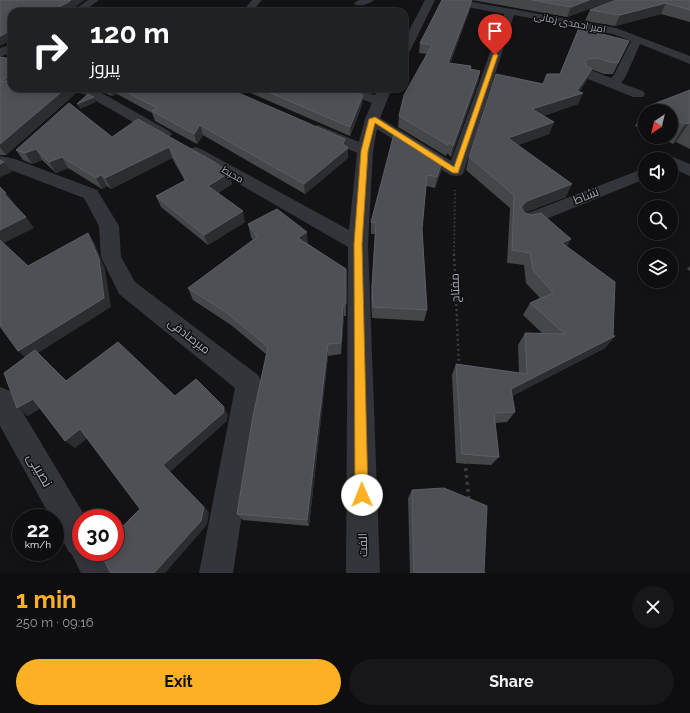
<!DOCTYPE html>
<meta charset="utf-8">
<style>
:root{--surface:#0e0e10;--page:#171719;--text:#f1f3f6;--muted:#9b9c9f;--line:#2e2e30;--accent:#fcb024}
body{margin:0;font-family:Raleway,Cairo,sans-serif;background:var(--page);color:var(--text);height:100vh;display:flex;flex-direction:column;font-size:15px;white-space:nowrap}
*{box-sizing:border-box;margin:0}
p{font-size:13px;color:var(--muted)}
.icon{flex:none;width:22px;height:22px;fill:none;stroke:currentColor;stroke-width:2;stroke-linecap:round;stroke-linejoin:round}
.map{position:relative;height:573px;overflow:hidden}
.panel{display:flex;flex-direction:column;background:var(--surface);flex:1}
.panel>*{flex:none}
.top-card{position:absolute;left:8px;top:8px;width:400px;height:84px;border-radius:12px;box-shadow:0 2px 10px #0003,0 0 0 1px var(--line);background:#202124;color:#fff;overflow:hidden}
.needle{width:26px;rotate:215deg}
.fabs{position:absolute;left:638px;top:104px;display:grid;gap:8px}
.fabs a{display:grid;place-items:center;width:40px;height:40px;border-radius:50%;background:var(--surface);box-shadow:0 2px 10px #0003,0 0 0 1px var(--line);font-size:20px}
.speed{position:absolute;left:12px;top:509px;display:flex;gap:8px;font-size:20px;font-weight:700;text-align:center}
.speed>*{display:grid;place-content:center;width:52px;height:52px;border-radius:50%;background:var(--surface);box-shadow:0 2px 10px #0003,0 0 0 1px var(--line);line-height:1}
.speed small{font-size:10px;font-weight:400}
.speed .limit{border:6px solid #d22;background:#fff;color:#111}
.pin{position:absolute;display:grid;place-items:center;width:34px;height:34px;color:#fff;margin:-41px -17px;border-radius:50% 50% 50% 0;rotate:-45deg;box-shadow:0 0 4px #0007}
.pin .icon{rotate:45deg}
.me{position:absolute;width:44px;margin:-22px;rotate:359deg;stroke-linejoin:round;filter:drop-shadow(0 0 3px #0008)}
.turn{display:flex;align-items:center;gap:14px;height:84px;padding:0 16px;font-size:18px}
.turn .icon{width:52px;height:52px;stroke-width:2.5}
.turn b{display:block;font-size:28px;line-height:34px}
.round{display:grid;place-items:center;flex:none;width:42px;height:42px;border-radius:21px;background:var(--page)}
.summary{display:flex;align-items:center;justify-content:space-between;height:68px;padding:0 16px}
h1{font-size:24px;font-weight:700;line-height:30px;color:var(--accent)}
.cta{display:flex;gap:8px;margin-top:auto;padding:8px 16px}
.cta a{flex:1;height:46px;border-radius:24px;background:var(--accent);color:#111;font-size:16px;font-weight:700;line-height:46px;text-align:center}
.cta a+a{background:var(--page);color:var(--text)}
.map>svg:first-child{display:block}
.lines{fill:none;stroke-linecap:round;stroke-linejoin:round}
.path-far2{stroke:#3a3c41;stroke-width:2;stroke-dasharray:1.5 2.5;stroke-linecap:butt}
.path-far1{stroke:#3a3c41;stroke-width:2.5;stroke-dasharray:2 3;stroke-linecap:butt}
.path{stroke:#3a3c41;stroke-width:3.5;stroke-dasharray:3 4;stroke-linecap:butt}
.street{fill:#34353a;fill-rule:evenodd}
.wall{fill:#44464a}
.shaded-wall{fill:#2c2d30}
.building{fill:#4f5056;stroke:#5c5e65}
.route{fill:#fcb024;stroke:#a47217}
.labels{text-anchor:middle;stroke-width:3;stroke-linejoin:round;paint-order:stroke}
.far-street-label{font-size:10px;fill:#a4aab6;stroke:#0e0e10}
.street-label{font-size:12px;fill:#a4aab6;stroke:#0e0e10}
.near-street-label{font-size:14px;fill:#a4aab6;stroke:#0e0e10}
</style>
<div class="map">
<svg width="690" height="573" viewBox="0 0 690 573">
<rect width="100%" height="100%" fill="#131315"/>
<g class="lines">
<path class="path-far2" d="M454,255L455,190"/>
<path class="path-far1" d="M454,254L459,366"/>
<path class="path" d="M465,461L469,500"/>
<path class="street" d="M88,0H99L83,12H71Z
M252,0H262L252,12H242Z
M359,0H374C370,4 361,6 356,5L354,3Z
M425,0H435L410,51L408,53L404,55V40Z
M441,0H462L616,28L690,56V64L640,44L626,76L621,83L643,91L645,94L643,97H633L583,77L582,74L583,71H593L611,78L614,75L631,41L613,34L514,15L464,171L462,175L456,176L450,175L377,129L373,151L368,244L380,573H346L348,247L189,155L187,152L189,149L195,147L201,149L349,230L357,153L313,133L310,130L313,127L318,125L323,127L359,142L365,119L372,103L340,91L338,88H357L375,95L378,88H392L380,118L451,161L504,14L446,3Z
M12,44V52L0,57V48Z
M63,88H93L169,131L172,134L169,137L164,139L159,137L84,94L65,91Z
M0,156L15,159L97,190L119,226L121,257L135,282L258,375L262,383L233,573H199L235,388L119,294L101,257L99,226L84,198L0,166Z
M673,157L690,164V176L671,168V159H666Z
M645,168V179L534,224L527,226L520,224L517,220L520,216Z
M0,387L10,391L86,518H81V552H107L117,573H81L71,553L69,552L55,526V518H51L0,426Z"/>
</g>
<path class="wall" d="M442,0H614L567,17L472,0L470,9L450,63L471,66L470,69L480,71L478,82L451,157L447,153L446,156L398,127L399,116L427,54L419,53L420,43Z
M690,0V22L661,14L615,26L585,21L590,10Z
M579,28L629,41L613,74H604L593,70H591L587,80L579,92L583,93L578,104L543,116L554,122L549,134L518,145L566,197L525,212L567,247L613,336H615L605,348L512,396L515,412L507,422L495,423L499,457L491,465L456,463L452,375L456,364L519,373L518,345L525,333L543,334L523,315L530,303L540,298L526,283L524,265L507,263L510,208L466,170L469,157L543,84L560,74Z
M0,57L12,88H72L75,94L6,155H0Z
M99,88H227L345,145L348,158L305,194L203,135L197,144L155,121L152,113L117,94L112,96L99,90Z
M239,88H346L363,95L362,105L350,136Z
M690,90V149L676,142L673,144L658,137H671V111H645V130L635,126L646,107Z
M138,119L229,173L232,184L218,193L245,222L208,245L161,207L156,196L185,181L172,158L111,189L107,186L102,189L68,168L56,173L42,160L32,164L23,160L16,150L112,137Z
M443,159L441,171L435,188L426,186L422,229L427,310L424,321L372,318L371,298L375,234H371V222Z
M248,224L308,244L346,269V316H344L341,354L328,356L309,526L243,520L237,514L267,355L231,325L193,300L188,288L253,240L251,237Z
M690,266V271L687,269Z
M412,490L484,572L485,573H410L408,498Z"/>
<path class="shaded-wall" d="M71,0H85L68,12H48Z
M472,0L470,9L447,73L448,63Z
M589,0H614L567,17L571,7Z
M666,3L661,14L615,26L620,15Z
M12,30V40L0,46V36Z
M592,69L587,80L578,94L583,93L578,104L527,121L532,109L577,91Z
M480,71L478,82L451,157L453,146Z
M12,75V87L7,90L2,81Z
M66,88H72L75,94L6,155L0,147V144Z
M108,88H115L117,94L112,96Z
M363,95L362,105L350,136V127Z
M94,97L96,102L80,109L77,104Z
M554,122L549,134L504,150L508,138Z
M689,123L676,142L673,144L685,124Z
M200,125L203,135L197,144L194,134Z
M345,139V149L348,148V158L305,194L304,184L343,144Z
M169,147L172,158L111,189L105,178Z
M36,149L42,160L32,164L25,153Z
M62,157L68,168L56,173L49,162Z
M443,159L441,171L435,188L437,177Z
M4,162L12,172L0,177V164Z
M229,173L232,184L212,197L208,186Z
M101,175L107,186L102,189L96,178Z
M572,184L566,197L522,214L521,207L527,201Z
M6,193L14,203L11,204L4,194Z
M243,211L245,222L208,245L204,235Z
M26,217L34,228L2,244L0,242V230Z
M307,232L308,245L298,238Z
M88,233L95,244L105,269L111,307L38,353L75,389L28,360L18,351Z
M571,239L564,252L562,243Z
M343,304L344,316L341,354V343Z
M615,336L605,348L504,400L511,389Z
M328,344V356L309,526L307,520Z
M33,399L43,407L28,416L17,408Z
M224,407L228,415L227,421L170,472L209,512L207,525L165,573H154L163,465Z
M80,429L89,437L75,448L65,441Z"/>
<path class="building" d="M0,0H71L67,3L48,12H12V30L0,36Z
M442,0H472L448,63L471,66L470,69L480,71L453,146L449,142L448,145L399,116L404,95L432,45L420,43Z
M532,0H589L571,7Z
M616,0H690V10L666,3L620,15L590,10Z
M579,28L629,41L618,63L609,62L598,58L587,59L585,62L586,66L592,69L577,91L583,93L532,109L554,122L508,138L572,184L527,201L521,207L525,213L532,215L541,213L571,239L562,243L615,282L613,336H615L511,389L515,412L494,413L499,457L462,454L456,364L527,374L525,333L565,334L530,303L553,293L533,270L530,253L512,250L514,195L469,157L496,74L543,84L547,74H560Z
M0,57L12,59V75L2,81V82L12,79V88H66L0,144Z
M119,88H227L345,139L343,144L348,148L304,184L200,125L194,134L152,111L157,108Z
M259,88H346L363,95L350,127Z
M690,90V123H689L685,124L671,118V111H656L646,107Z
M88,94L94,97L77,104Z
M69,103L112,137L138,119L216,163L229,173L208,186L243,211L204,235L156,196L186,180L169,147L105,178L101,175L96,178L62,157L49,162L36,149L25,153L16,150Z
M395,130L443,159L437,177L427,175L422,229L427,310L373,307L372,287L376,223L371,222Z
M0,160L4,162L0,164Z
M0,187L6,193L4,194L26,217L0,230Z
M277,209L307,232L298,238L346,269V304H343L341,343L328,344L307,520L237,514L253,416L268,347L227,313L188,288L257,237L248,224Z
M88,233L99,259L104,298L18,351L0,326V240L28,266Z
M118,342L175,396L196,379L224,407L223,413L163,465L204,507L201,521L154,573H111L109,570L100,552H115V534L140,509L80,429L65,441L33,399L17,408L4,373L35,350L66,381Z
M444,488L487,506L484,572L485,573H414L412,490Z"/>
<path class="route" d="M495,53L498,55L458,173H453L375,123L368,151L362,244L368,495L366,499L362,501L357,499L355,495L354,244L361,151L369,119L375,117L454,167L493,55Z"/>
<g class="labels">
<g class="far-street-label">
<text transform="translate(570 22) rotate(11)" y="4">امیر احمدی زمانی</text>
<text transform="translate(233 174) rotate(30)" y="4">محیط</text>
</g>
<g class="street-label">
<text transform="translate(586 196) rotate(-22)" y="4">نشاط</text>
<text transform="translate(455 288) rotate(-92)" y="4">مفتاح</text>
<text transform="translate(189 336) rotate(38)" y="4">میرصادقی</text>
<text transform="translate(363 545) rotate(-91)" y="4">الفت</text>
</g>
<g class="near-street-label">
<text transform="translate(40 470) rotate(60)" y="5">نصیبی</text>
</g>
</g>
</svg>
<div class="fabs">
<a><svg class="needle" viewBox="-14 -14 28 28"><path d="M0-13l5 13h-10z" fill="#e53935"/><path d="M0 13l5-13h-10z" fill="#9b9c9f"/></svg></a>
<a><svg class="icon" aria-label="sound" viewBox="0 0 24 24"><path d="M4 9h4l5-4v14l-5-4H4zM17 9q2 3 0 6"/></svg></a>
<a><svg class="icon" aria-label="search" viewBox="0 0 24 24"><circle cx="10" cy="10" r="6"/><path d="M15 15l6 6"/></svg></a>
<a><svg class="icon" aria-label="layers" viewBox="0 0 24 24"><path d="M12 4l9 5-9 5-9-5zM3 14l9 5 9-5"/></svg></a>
</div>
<div class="speed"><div>22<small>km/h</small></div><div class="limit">30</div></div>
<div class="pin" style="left:495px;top:55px;background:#d93025"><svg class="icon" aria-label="arrive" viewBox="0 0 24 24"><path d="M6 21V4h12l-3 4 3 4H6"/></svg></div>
<svg class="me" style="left:362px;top:495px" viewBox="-20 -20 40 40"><circle r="19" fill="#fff"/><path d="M0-13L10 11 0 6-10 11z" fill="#fcb024"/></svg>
<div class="top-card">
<div class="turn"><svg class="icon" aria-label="right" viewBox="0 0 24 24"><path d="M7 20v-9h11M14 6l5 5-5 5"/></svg><div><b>120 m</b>پیروز</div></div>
</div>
</div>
<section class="panel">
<div class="summary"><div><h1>1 min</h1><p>250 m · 09:16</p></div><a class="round"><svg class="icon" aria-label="close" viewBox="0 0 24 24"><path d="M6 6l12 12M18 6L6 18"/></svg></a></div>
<div class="cta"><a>Exit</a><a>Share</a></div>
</section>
